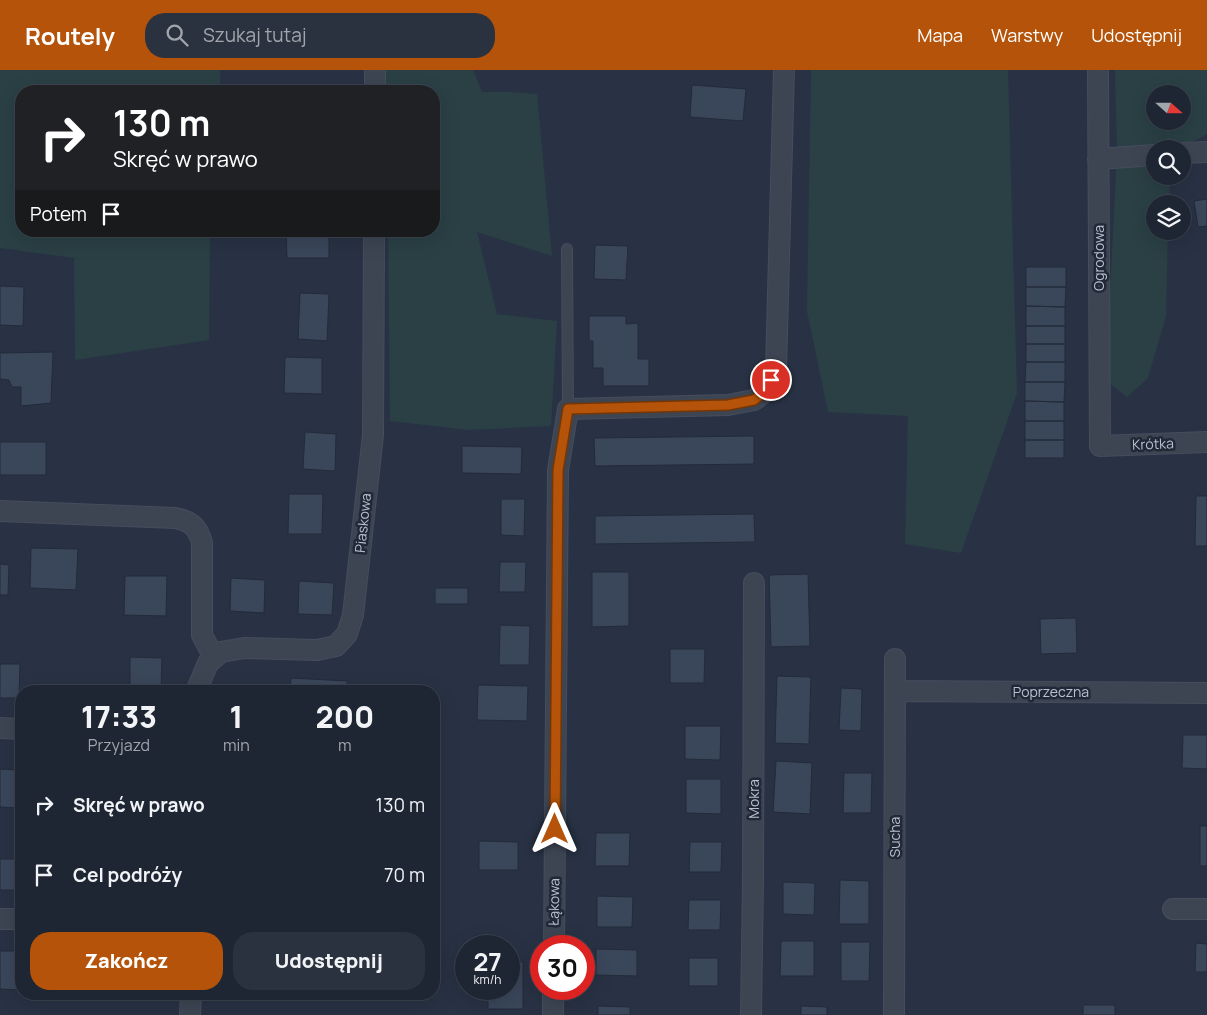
<!DOCTYPE html>
<html lang="pl">
<meta charset="utf-8">
<style>
:root{--surface:#1e2633;--page:#2b323f;--text:#f1f3f6;--muted:#a1a5ac;--line:#3c434e;--accent:#b45309}
body{margin:0;font-family:Manrope,sans-serif;background:var(--page);color:var(--text);height:100vh;display:flex;flex-direction:column;font-size:19px;white-space:nowrap}
*{box-sizing:border-box;margin:0}
p{font-size:16px;color:var(--muted)}
.icon{flex:none;width:28px;height:28px;fill:none;stroke:currentColor;stroke-width:2;stroke-linecap:round;stroke-linejoin:round}
.map{position:relative;flex:1;overflow:hidden}
.side{position:absolute;left:15px;top:615px;width:425px;height:315px;display:flex;flex-direction:column;background:var(--surface);border-radius:20px;box-shadow:0 5px 20px #0002,0 0 0 1px var(--line)}
.side>*{flex:none}
.hud{position:absolute;left:15px;top:15px;width:425px;height:152px;border-radius:20px;box-shadow:0 5px 20px #0002,0 0 0 1px var(--line);background:#202124;color:#fff;overflow:hidden}
.needle{width:32px;rotate:111deg}
.buttons{position:absolute;left:1146px;top:15px;display:grid;gap:10px}
.buttons a{display:grid;place-items:center;width:45px;height:45px;border-radius:50%;background:var(--surface);box-shadow:0 5px 20px #0002,0 0 0 1px var(--line);font-size:25px}
.speed{position:absolute;left:455px;top:865px;display:flex;gap:10px;font-size:25px;font-weight:700;text-align:center}
.speed>*{display:grid;place-content:center;width:65px;height:65px;border-radius:50%;background:var(--surface);box-shadow:0 5px 20px #0002,0 0 0 1px var(--line);line-height:1}
.speed small{font-size:12px;font-weight:400}
.speed .limit{border:8px solid #d22;background:#fff;color:#111}
.pin{position:absolute;display:grid;place-items:center;width:42px;height:42px;color:#fff;margin:-21px;border:2px solid #fff;border-radius:50%;box-shadow:0 1px 5px #0007}
.me{position:absolute;width:55px;margin:-28px;rotate:0deg;stroke-linejoin:round;filter:drop-shadow(0 0 4px #0008)}
.turn{display:flex;align-items:center;gap:18px;height:105px;padding:0 15px;font-size:22px}
.turn .icon{width:65px;height:65px;stroke-width:2.5}
.turn b{display:block;font-size:35px;line-height:42px}
.then{display:flex;align-items:center;height:48px;padding:0 15px;background:#0003;gap:10px;font-size:19px}
.eta{display:flex;justify-content:space-evenly;align-items:center;height:85px;text-align:center}
.eta b{font-size:30px;font-weight:800;line-height:35px}
.cta{display:flex;gap:10px;margin-top:auto;padding:10px 15px}
.cta a{flex:1;height:58px;border-radius:20px;background:var(--accent);color:#fff;font-size:20px;font-weight:800;line-height:58px;text-align:center}
.cta a+a{background:var(--page);color:var(--text)}
ul{padding:0;list-style:none}
li{display:flex;align-items:center;gap:15px;height:70px;padding:0 15px}
li div{flex:1}
li b{display:block;font-size:19px}
li em{font-style:normal}
header{display:flex;align-items:center;gap:30px;box-sizing:border-box;height:70px;padding:0 25px;background:var(--accent);color:#fff}
header strong{font-size:24px}
nav{display:flex;gap:28px;margin-inline-start:auto;font-size:18px}
.search{width:350px;height:45px;background:var(--page);display:flex;align-items:center;gap:12px;box-sizing:border-box;padding:0 18px;border-radius:20px;color:var(--muted);font-size:19px}
.map>svg:first-child{display:block}
.green{fill:#2a4045;fill-rule:evenodd}
.building{fill:#3a465a;stroke:#232b3b}
.lines{fill:none;stroke-linecap:round;stroke-linejoin:round}
.lane-casing{stroke:#464d5d;stroke-width:12}
.street-casing{stroke:#464d5d;stroke-width:22}
.lane{stroke:#3d4553;stroke-width:10}
.street{stroke:#3d4553;stroke-width:20}
.route-casing{stroke:#753606;stroke-width:12}
.route{stroke:#b45309;stroke-width:9}
.labels{text-anchor:middle;stroke-width:5;stroke-linejoin:round;paint-order:stroke}
.street-label{font-size:14px;fill:#bac0cd;stroke:#212939}
</style>
<header>
<strong>Routely</strong>
<div class="search"><svg class="icon" aria-label="search" viewBox="0 0 24 24"><circle cx="10" cy="10" r="6"/><path d="M15 15l6 6"/></svg>Szukaj tutaj</div>
<nav><a>Mapa</a><a>Warstwy</a><a>Udostępnij</a></nav>
</header>
<div class="map">
<svg width="1207" height="945" viewBox="0 0 1207 945">
<rect width="100%" height="100%" fill="#283244"/>
<path class="green" d="M0,0H220V21H21V161H210L209,270L75,290L74,188L0,178Z
M386,0H473L482,22H511L537,24L552,186L477,162L497,244L557,251L551,356L469,360L390,351L388,161H434V21H386Z
M811,0H1008L1017,323L961,483L905,474L908,346L828,342L807,241Z
M1115,0H1207V64L1180,79H1155V106H1170L1169,134H1155V161H1168L1166,246L1148,308L1127,327L1109,313L1108,264L1117,81ZM1155,24H1182V51H1155Z"/>
<path class="building" d="M692,15L746,19L743,51L690,47Z
M1207,129V156L1198,157L1194,131Z
M286,161H329V188H287Z
M595,175L628,176L626,210L594,209Z
M1026,197H1066V217H1026Z
M0,216L24,217L23,256L0,255Z
M1026,217H1066L1065,237L1026,236Z
M300,223L329,224L327,271L298,269Z
M1026,236L1065,237V256H1026Z
M589,246H626V254L638,253V289H649V316H603V298H593V271H589Z
M1026,256H1065V274H1026Z
M1026,274H1065V292H1026Z
M53,282L51,333L21,336V317H12L9,310L0,309V283Z
M285,287L322,288V324L284,323Z
M1026,292H1065V312H1025Z
M1025,312H1065L1064,332L1025,331Z
M1025,331L1064,332V351H1025Z
M1025,351H1064V370H1025Z
M305,362L336,364L335,401L303,399Z
M754,366V394L595,396L594,368Z
M1025,370H1064V388H1025Z
M0,372H46V405H0Z
M462,376L522,377L521,404L462,403Z
M289,424H323L322,464H288Z
M1196,426H1207V476H1195Z
M501,429H525L524,466L501,465Z
M754,444L755,472L595,474V446Z
M31,478L78,479L76,520L30,518Z
M500,492H526L525,522H499Z
M0,494L9,495L8,525H0Z
M592,502H629V556L592,557Z
M808,504L810,576L771,577L769,505Z
M125,506H167L166,546L124,545Z
M231,508L265,510L264,543L230,541Z
M299,511L334,513L332,545L298,544Z
M435,518H468V534H435Z
M1076,548L1077,583L1041,584L1040,549Z
M500,555L530,556L529,595H499Z
M670,579H705L704,613H670Z
M130,587L162,588L161,621H130Z
M0,594H20L19,628H0Z
M777,606L811,607L809,674L775,673Z
M291,608L347,611V621H290Z
M478,615L528,616L527,651L477,650Z
M235,617L268,619V621H235Z
M841,618L862,619L861,661L839,660Z
M685,656H721L720,690L685,689Z
M1183,665H1207V699L1182,698Z
M776,691L812,693L810,744L773,742Z
M0,699L19,700L18,738L0,737Z
M844,703H872L871,743H843Z
M686,709H721V744L686,743Z
M1200,756H1207V796H1200Z
M596,763H630L629,796H595Z
M479,771L518,772V800H479Z
M690,772H722L721,802H689Z
M0,789H21V820H0Z
M840,810L869,811V854H839Z
M783,812L815,813L814,845L783,844Z
M597,826L633,827L632,857H597Z
M689,830H721L720,860H688Z
M781,871H814V906H780Z
M841,872H870L869,911H841Z
M1196,873L1207,874V902H1195Z
M596,879L637,880V906L596,905Z
M0,881H21V920L0,919Z
M689,888H718V916H689Z
M509,892H523V939H488V919H509Z
M1083,935H1115V945H1083Z
M598,936L630,937V945H598Z
M801,936L827,937V945H801Z"/>
<g class="lines">
<g class="lane-casing">
<path id="lane" d="M567,179L568,339"/>
</g>
<g class="street-casing">
<path id="street" d="M1098,0L1100,376L1207,372
M375,21V0
M1182,83L1207,82
M1098,89L1155,85
M0,441L175,448C191,451 198,457 202,473V565L214,588
M198,621V617L208,593L221,582L244,578L317,580L336,576L347,564L353,545L373,365L374,161
M895,621L1207,623
M0,658L21,659
M1173,839H1207
M0,849H21
M554,876L558,400L568,339L728,335L754,330L767,320L776,300L784,0
M190,945L191,924
M553,945V919
M751,945L753,809L754,513
M894,945L895,589"/>
</g>
<use href="#lane" class="lane"/>
<use href="#street" class="street"/>
</g>
<g class="lines">
<g class="route-casing">
<path id="route" d="M555,759L558,400L568,339L728,335L754,330L767,320L771,310"/>
</g>
<use href="#route" class="route"/>
</g>
<g class="labels">
<g class="street-label">
<text transform="translate(1099 188) rotate(-90)" y="5">Ogrodowa</text>
<text transform="translate(1153 374) rotate(-2)" y="5">Krótka</text>
<text transform="translate(363 453) rotate(-84)" y="5">Piaskowa</text>
<text x="1051" y="627">Poprzeczna</text>
<text transform="translate(754 729) rotate(-90)" y="5">Mokra</text>
<text transform="translate(895 767) rotate(-90)" y="5">Sucha</text>
<text transform="translate(554 832) rotate(-89)" y="5">Łąkowa</text>
</g>
</g>
</svg>
<div class="buttons">
<a><svg class="needle" viewBox="-14 -14 28 28"><path d="M0-13l5 13h-10z" fill="#e53935"/><path d="M0 13l5-13h-10z" fill="#a1a5ac"/></svg></a>
<a><svg class="icon" aria-label="search" viewBox="0 0 24 24"><circle cx="10" cy="10" r="6"/><path d="M15 15l6 6"/></svg></a>
<a><svg class="icon" aria-label="layers" viewBox="0 0 24 24"><path d="M12 4l9 5-9 5-9-5zM3 14l9 5 9-5"/></svg></a>
</div>
<div class="speed"><div>27<small>km/h</small></div><div class="limit">30</div></div>
<div class="pin" style="left:771px;top:310px;background:#d93025"><svg class="icon" aria-label="arrive" viewBox="0 0 24 24"><path d="M6 21V4h12l-3 4 3 4H6"/></svg></div>
<svg class="me" style="left:555px;top:759px" viewBox="-20 -20 40 40"><path d="M0-17L14 15 0 8-14 15z" fill="#b45309" stroke="#fff" stroke-width="4"/></svg>
<div class="hud">
<div class="turn"><svg class="icon" aria-label="right" viewBox="0 0 24 24"><path d="M7 20v-9h11M14 6l5 5-5 5"/></svg><div><b>130 m</b>Skręć w prawo</div></div>
<div class="then">Potem<svg class="icon" aria-label="arrive" viewBox="0 0 24 24"><path d="M6 21V4h12l-3 4 3 4H6"/></svg></div>
</div>
<section class="side">
<div class="eta">
<div><b>17:33</b><p>Przyjazd</p></div>
<div><b>1</b><p>min</p></div>
<div><b>200</b><p>m</p></div>
</div>
<ul>
<li><svg class="icon" aria-label="right" viewBox="0 0 24 24"><path d="M7 20v-9h11M14 6l5 5-5 5"/></svg><div><b>Skręć w prawo</b></div><em>130 m</em></li>
<li><svg class="icon" aria-label="arrive" viewBox="0 0 24 24"><path d="M6 21V4h12l-3 4 3 4H6"/></svg><div><b>Cel podróży</b></div><em>70 m</em></li>
</ul>
<div class="cta"><a>Zakończ</a><a>Udostępnij</a></div>
</section>
</div>
